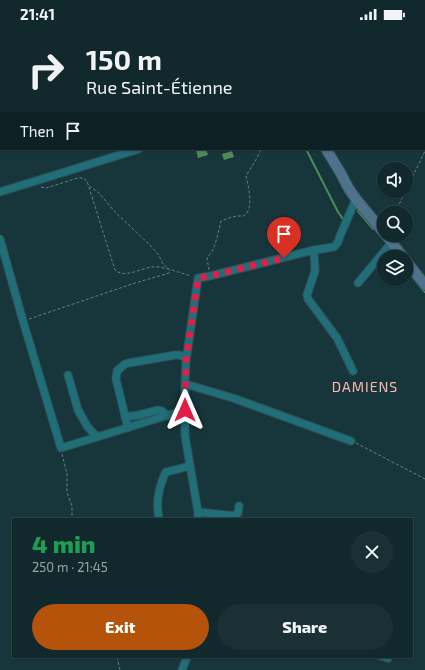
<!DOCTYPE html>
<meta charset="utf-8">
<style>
:root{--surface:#11282c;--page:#1a3034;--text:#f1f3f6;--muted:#9ca6a9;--line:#304448;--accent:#b45309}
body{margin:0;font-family:"Exo 2",sans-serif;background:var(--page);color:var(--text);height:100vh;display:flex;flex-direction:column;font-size:15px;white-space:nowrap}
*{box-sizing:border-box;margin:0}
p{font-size:13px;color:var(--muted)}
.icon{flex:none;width:22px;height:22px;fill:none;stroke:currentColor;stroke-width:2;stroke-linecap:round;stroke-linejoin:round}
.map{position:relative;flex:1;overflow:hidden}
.side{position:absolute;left:12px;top:490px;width:401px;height:140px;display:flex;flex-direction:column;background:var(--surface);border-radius:0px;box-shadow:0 1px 3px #0004,0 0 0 1px var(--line)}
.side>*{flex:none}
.guide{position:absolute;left:0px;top:0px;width:425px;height:122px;box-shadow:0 1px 3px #0004,0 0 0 1px var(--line);background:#11282c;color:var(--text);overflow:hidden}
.tools{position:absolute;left:377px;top:134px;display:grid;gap:8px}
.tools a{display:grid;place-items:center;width:36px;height:36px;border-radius:50%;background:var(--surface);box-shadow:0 1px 3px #0004,0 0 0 1px var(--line);font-size:20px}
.pin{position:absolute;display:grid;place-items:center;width:34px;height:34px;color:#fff;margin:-41px -17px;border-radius:50% 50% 50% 0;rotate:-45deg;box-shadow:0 0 4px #0007}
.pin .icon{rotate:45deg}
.me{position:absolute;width:44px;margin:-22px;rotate:0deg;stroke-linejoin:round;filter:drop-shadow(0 0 3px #0008)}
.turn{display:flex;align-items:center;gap:14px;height:84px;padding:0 20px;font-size:18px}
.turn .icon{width:52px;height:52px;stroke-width:2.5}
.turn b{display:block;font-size:28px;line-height:34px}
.then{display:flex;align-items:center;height:38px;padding:0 20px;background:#0003;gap:8px;font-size:15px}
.round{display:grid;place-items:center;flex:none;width:42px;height:42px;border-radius:21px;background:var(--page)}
.headline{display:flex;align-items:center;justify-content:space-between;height:68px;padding:0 20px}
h1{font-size:24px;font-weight:800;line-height:30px;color:#1e9e55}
.action{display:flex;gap:8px;margin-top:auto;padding:8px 20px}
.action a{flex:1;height:46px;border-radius:24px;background:var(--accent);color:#fff;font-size:16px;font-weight:800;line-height:46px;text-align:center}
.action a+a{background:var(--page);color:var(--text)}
.status{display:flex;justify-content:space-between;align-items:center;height:28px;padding:0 20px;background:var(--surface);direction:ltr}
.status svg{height:11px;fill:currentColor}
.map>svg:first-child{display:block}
.water{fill:#4e8b57}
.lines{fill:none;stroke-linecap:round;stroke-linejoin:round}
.stream{stroke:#4e8b57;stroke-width:2}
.lane-casing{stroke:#315357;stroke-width:5.5}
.street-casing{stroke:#315357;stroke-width:9}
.secondary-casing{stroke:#315357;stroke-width:12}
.path{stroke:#5e8389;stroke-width:1;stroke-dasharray:3 2;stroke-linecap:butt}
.lane{stroke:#1f6e78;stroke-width:3.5}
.street{stroke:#1f6e78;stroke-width:7}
.secondary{stroke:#4e728c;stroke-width:10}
.route{stroke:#e11d48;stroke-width:7;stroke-dasharray:0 12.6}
.labels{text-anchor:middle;stroke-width:4;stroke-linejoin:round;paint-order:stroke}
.quarter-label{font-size:14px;letter-spacing:1px;fill:#fdb9b0;stroke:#17363b}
</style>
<div class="status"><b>21:41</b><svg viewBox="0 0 49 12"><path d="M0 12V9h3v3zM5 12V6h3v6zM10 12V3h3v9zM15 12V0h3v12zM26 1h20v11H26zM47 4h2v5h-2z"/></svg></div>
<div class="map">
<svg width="425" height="642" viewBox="0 0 425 642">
<rect width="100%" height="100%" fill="#17363b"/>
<path class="water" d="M199,121H206L208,127L198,130L196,122Z
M232,123L234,129L224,132L222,126Z"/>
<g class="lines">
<path class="stream" d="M235,0V1
M306,121L338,184L343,191
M358,183L373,201
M421,260L425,264"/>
<g class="lane-casing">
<path id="lane" d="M378,629L389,632L390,629"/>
</g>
<g class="street-casing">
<path id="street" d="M137,0L141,1
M0,164L139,121
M0,211L23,293L61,420L185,382
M314,222L315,243L307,267L308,271L337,310L353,343
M358,255L392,214
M68,347L78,382L87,398L97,409
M185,356L233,370L351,413
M125,389L138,387L158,382L162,383L167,388
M128,400L116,351L117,343L125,336L129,335L175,327H180L186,330
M198,484L235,488L238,485L239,478
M159,491C156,475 158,463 164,448L166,444L190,438
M198,491V484L185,408V356L186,333L198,250L210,248L314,222L334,219L338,214L340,208L356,171
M182,642L187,629"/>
</g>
<g class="secondary-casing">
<path id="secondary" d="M245,0L246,1
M326,121L340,144L349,161L356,171L384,205
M386,207L403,229
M406,233L425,257"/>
</g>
<path class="path" d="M424,63H425
M41,159L46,160L78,150H83L87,153L115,242C125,251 141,240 152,239C157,238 163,240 168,241
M395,185L425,123
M172,242L191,248
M209,242L207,230L213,222L217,210L220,197L221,193C226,191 231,189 237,188C239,188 241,188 243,188C255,183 248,157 246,148L257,130L261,121
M29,291L135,255L169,245L170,242L163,236L158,226L149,216L115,184L99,165L88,157
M356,415L425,451
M62,426L67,446V464L72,478V491
M117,629L120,642"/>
<use href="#lane" class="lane"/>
<use href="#street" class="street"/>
<use href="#secondary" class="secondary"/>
</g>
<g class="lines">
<path class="route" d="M185,382L186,333L198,250L210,248L284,230"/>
</g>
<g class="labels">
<g class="quarter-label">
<text x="365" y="364">DAMIENS</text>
</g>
</g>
</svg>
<div class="tools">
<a><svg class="icon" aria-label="sound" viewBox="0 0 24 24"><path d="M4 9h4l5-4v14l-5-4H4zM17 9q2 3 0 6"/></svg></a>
<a><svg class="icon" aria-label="search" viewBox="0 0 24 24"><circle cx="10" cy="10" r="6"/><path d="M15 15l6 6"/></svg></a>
<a><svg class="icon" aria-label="layers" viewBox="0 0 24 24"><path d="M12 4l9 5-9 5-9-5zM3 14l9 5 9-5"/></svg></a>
</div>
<div class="pin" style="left:284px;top:230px;background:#d93025"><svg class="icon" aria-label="arrive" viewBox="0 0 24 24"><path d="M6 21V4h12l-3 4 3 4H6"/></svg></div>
<svg class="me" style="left:185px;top:382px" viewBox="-20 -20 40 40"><path d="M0-17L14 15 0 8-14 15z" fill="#e11d48" stroke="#fff" stroke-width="4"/></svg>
<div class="guide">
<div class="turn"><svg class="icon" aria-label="right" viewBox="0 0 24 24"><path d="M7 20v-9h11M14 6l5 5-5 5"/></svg><div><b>150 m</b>Rue Saint-Étienne</div></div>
<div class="then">Then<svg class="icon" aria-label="arrive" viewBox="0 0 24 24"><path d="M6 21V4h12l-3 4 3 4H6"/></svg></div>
</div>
<section class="side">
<div class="headline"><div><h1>4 min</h1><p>250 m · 21:45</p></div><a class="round"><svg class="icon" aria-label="close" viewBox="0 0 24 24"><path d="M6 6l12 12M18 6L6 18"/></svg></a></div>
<div class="action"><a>Exit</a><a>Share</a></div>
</section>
</div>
